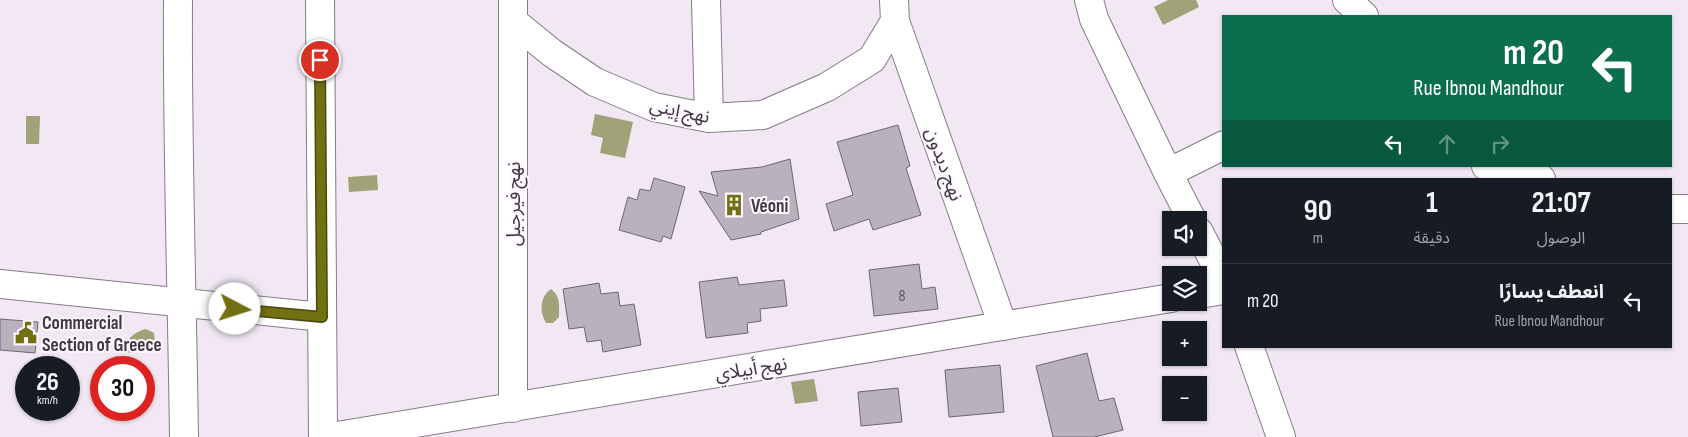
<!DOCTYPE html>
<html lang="ar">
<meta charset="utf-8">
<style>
:root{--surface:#171b24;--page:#242831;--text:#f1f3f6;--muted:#9ea1a6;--line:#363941}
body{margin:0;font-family:"Sofia Sans Condensed","Noto Sans Arabic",sans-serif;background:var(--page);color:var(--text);direction:rtl;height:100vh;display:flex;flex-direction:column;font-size:19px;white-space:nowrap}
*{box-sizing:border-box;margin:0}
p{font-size:16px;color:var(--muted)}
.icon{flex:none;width:28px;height:28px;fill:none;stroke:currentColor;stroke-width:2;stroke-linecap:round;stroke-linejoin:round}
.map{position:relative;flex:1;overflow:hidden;direction:ltr}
.details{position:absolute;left:1222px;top:178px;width:450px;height:170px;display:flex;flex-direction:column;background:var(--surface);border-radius:0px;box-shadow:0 1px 4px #0004;direction:rtl}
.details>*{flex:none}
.hud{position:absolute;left:1222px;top:15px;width:450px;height:152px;border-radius:0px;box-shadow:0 1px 4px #0004;direction:rtl;background:#0b6e4f;color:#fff;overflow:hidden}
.buttons{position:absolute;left:1162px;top:211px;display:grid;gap:10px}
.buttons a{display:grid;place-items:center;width:45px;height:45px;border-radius:0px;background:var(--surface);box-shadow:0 1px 4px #0004;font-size:25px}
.speed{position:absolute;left:15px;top:356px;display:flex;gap:10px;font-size:25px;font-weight:700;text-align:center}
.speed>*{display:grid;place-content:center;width:65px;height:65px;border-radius:50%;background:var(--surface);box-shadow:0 1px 4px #0004;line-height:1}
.speed small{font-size:12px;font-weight:400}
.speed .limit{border:8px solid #d22;background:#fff;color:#111}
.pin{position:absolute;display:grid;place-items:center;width:42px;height:42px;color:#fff;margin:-21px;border:2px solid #fff;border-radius:50%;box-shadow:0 1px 5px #0007}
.me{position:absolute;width:55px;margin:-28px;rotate:95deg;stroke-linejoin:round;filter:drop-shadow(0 0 4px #0008)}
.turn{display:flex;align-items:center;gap:18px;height:105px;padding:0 25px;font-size:22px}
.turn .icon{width:65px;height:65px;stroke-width:2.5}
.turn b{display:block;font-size:35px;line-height:42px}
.lanes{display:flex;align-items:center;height:48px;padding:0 25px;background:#0003;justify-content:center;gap:25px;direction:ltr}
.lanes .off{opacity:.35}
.eta{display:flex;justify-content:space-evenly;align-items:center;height:85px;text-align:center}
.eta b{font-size:30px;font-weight:700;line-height:35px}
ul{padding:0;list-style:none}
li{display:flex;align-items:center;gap:15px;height:75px;padding:0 25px;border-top:1px solid var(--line)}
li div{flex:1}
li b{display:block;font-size:19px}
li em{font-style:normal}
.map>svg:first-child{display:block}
.water{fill:#a1a277}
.building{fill:#b9b1bc;stroke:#6e6671}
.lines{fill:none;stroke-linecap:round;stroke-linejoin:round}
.minor-casing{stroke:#857c87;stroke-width:30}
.minor{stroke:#fff;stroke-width:28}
.route-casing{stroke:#49490c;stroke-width:12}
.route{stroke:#717013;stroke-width:9}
.labels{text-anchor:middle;stroke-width:4;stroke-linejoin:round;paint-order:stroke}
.number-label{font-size:16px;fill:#5d585f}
.street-label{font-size:19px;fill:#3e3b40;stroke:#fcf6fe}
.poi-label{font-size:19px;font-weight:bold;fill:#3e3b40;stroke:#fcf6fe;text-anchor:start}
</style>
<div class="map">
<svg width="1688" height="437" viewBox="0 0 1688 437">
<rect width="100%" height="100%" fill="#f1e8f4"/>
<path class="water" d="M1168,0H1196L1199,7L1163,25L1154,7Z
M595,114L633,122L625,158L600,153L603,138L591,135Z
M26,116H40L39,144H26Z
M377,175L378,190L349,192L348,177Z
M551,289C561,297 559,305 559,317L553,323H546C539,311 540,297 551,289Z
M146,329L154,333L155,342L136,352L122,353C126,340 133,332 146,329Z
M814,379L818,401L795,404L791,382Z"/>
<path class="building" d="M898,125L910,166L906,168L921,215L873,230L869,219L834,231L826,204L853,195L837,142Z
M790,159L799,219L761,232V234L731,240L699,191L718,196L711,172L762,167Z
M654,178L685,187L671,239L663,236L661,242L619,230L628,197L637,200L640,189L650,191Z
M919,264L922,289L935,287L938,309L874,316L869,270Z
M737,277L739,285L784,280L787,306L760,309L761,321L747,323L748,333L706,338L699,282Z
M599,283L601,294L618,292L620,306L634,304L641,345L603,352L601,340L587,342L584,327L569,329L563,289Z
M0,319L38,322L35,353L0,350Z
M1087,353L1099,401L1114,398L1123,430L1094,437H1053L1036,366Z
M1000,365L1004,412L949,417L945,370Z
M898,388L902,422L861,426L858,392Z"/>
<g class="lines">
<g class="minor-casing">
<path id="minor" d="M178,0C177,146 182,291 184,437
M320,0L323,437
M513,0V408
M706,0L709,118
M894,0L895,21L1003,326
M1089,0L1094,19L1168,173L1192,220
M1347,0L1364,16
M514,22L552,53L595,82L654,107L709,118L763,115L827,87L872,59L895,21
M1486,166L1516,179
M1529,166L1541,179
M1168,173L1224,145
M1671,209H1688
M1199,232L1224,281
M0,284L322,317
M1199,294L1224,290
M1249,346L1281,437
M331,437L1171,298"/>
</g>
<use href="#minor" class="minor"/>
</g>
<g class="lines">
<g class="route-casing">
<path id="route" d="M235,309L322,317L320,60"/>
</g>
<use href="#route" class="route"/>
</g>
<defs>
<g id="building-bare" transform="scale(1.725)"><path d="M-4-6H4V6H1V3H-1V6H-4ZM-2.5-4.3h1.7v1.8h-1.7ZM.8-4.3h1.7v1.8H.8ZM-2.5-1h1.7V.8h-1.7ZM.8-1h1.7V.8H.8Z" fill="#717013" stroke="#fcf6fe" stroke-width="2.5" paint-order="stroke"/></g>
<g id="civic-bare" transform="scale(1.725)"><path d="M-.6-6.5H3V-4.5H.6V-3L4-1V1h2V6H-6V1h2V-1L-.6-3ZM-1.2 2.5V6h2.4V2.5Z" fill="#717013" stroke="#fcf6fe" stroke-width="2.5" paint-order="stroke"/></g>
</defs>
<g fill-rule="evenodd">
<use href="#building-bare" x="734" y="205"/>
<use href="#civic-bare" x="26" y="333"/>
</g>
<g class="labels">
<g class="number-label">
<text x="902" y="301">8</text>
</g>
<g class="street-label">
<text transform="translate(680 110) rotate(12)" y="7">نهج إيني</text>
<text transform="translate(945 164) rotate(70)" y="7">نهج ديدون</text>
<text transform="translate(513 204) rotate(-90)" y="7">نهج فيرجيل</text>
<text transform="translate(751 368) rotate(-9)" y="7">نهج أبيلاي</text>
</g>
<g class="poi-label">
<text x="751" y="212">Véoni</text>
<text x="42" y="329">Commercial<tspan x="42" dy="22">Section of Greece</tspan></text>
</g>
</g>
</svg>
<div class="buttons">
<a><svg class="icon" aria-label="sound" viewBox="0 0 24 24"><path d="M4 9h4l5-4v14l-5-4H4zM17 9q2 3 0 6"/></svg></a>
<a><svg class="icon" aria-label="layers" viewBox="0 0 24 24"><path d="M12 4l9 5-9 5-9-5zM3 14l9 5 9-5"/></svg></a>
<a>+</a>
<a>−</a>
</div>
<div class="speed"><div>26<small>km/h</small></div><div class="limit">30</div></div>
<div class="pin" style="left:320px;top:60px;background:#d93025"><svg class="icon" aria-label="arrive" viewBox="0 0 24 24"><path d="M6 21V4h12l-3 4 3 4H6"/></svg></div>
<svg class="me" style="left:235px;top:309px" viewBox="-20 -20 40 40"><circle r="19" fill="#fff"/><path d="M0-13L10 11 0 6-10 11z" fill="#717013"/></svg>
<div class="hud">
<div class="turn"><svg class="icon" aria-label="left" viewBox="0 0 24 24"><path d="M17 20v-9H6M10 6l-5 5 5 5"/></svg><div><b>20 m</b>Rue Ibnou Mandhour</div></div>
<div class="lanes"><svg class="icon" aria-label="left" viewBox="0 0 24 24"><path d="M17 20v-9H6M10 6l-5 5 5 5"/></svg><svg class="icon off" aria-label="ahead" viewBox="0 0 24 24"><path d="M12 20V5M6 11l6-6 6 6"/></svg><svg class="icon off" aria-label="right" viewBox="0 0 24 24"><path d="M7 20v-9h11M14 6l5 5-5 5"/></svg></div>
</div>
<section class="details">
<div class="eta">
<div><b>21:07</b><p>الوصول</p></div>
<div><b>1</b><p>دقيقة</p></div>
<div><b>90</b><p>m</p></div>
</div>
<ul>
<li><svg class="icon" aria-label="left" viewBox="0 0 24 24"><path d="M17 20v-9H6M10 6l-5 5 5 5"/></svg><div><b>انعطف يسارًا</b><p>Rue Ibnou Mandhour</p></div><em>20 m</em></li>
</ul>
</section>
</div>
